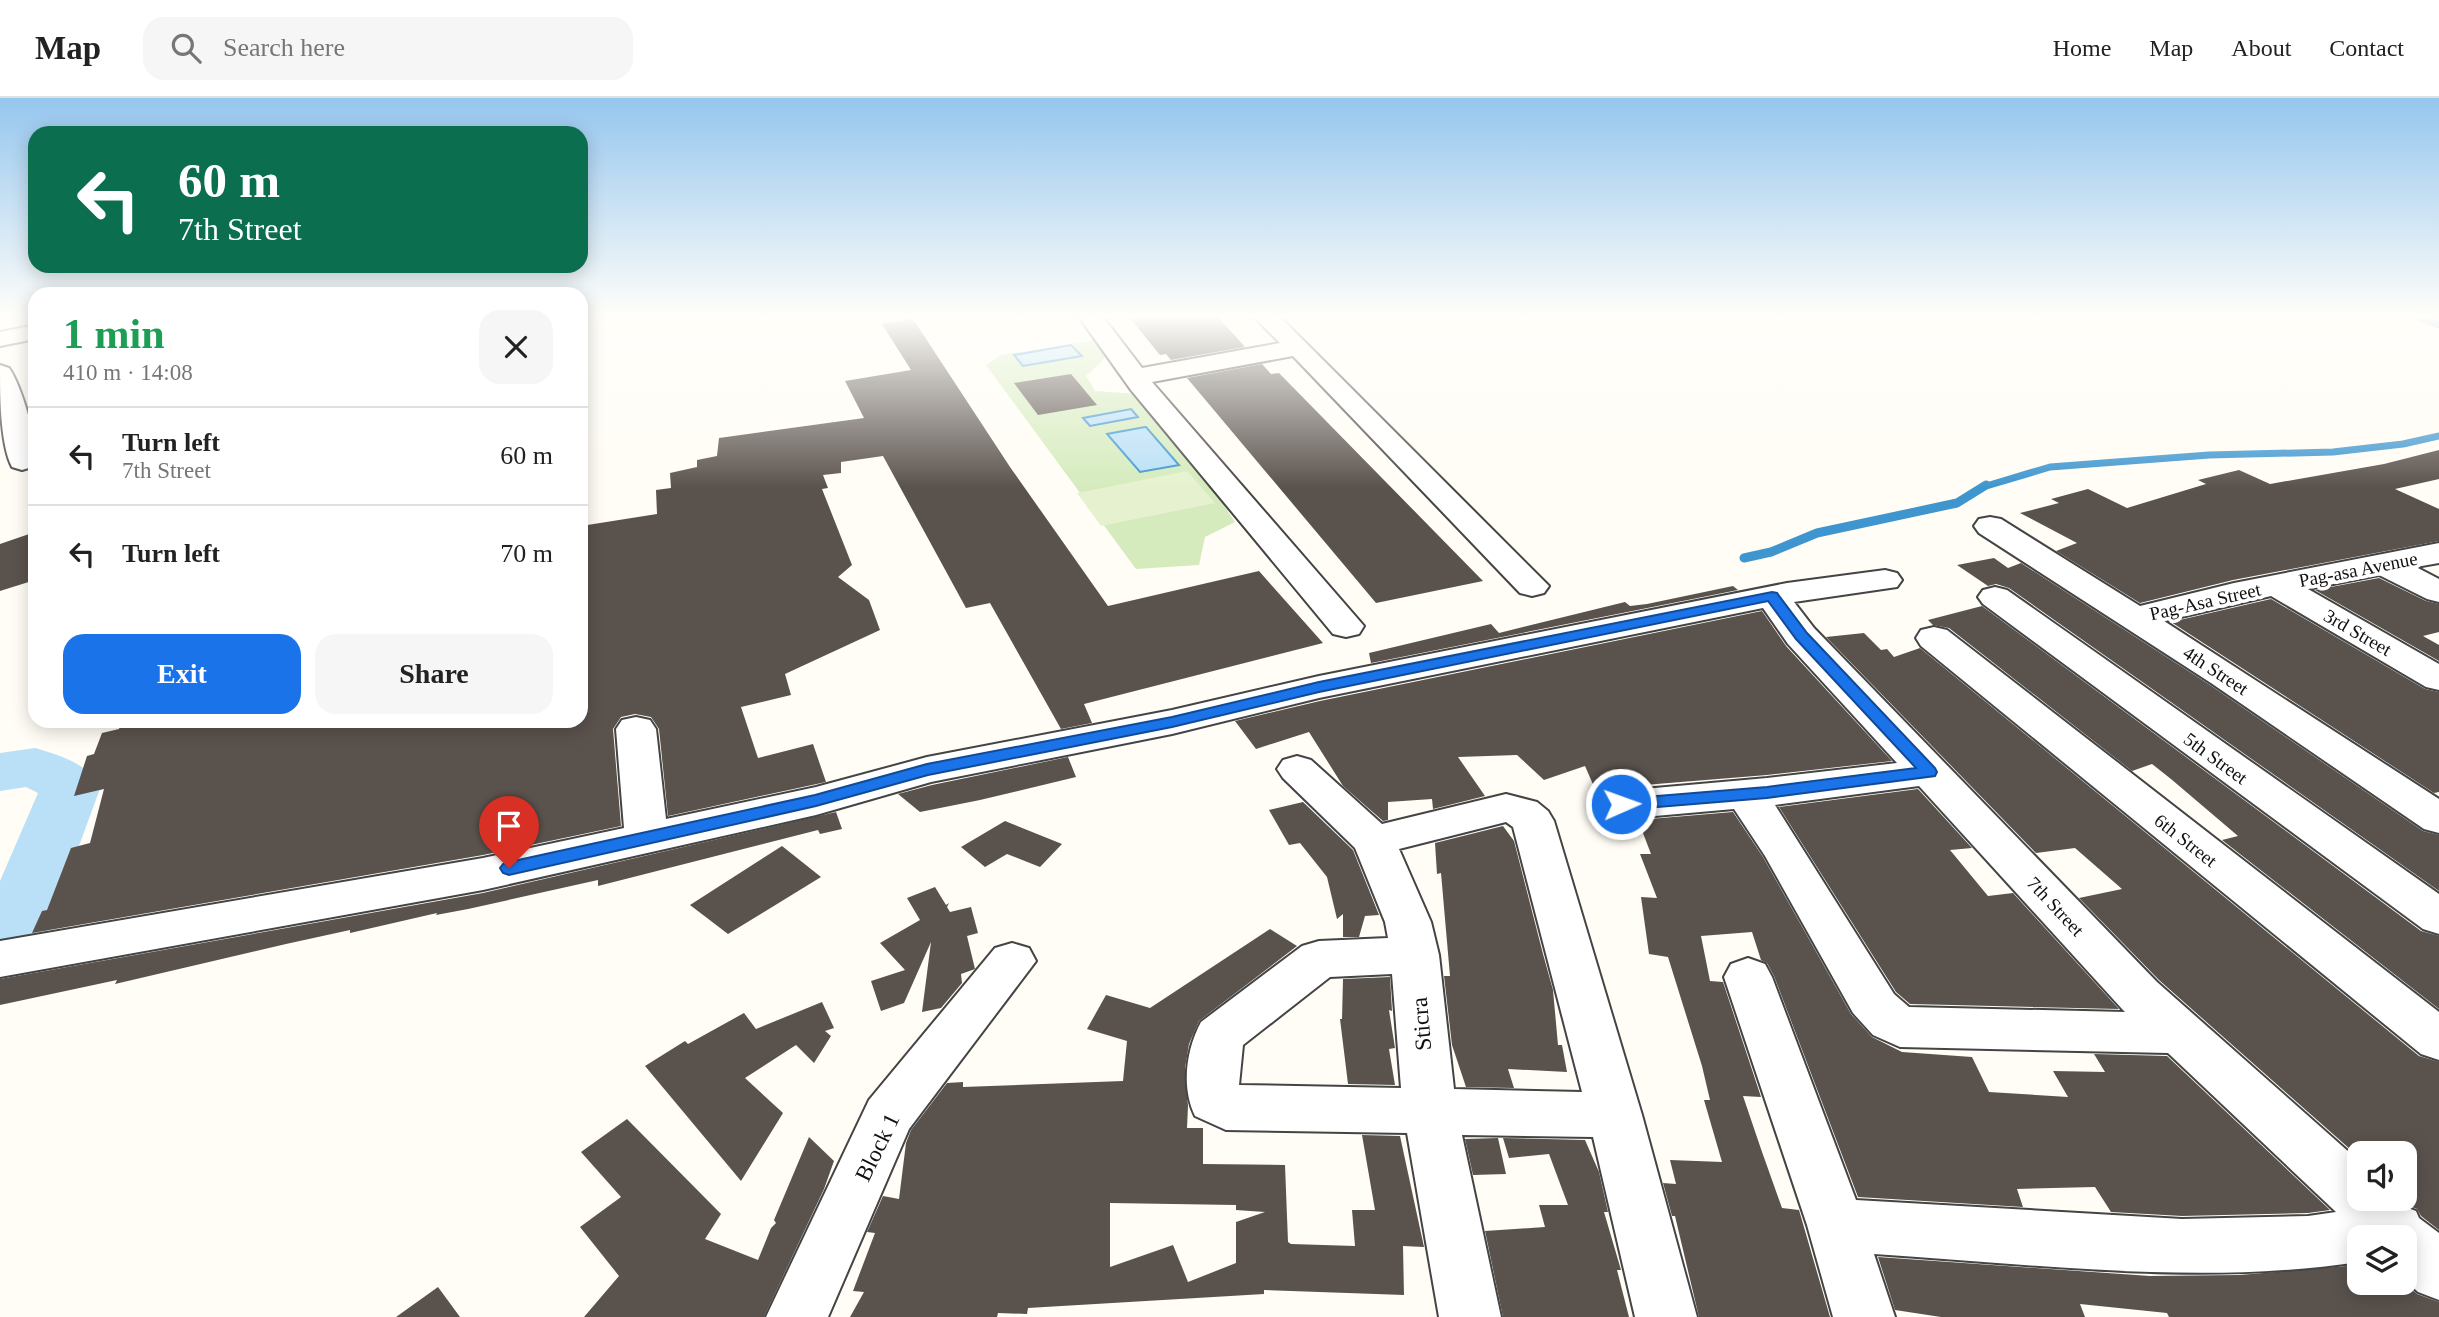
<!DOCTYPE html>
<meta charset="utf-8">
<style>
:root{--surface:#fff;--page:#f6f6f6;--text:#222;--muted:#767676;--line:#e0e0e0;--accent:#1a73e8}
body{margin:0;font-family:"Times New Roman",serif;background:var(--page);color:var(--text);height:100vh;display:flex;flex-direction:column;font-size:26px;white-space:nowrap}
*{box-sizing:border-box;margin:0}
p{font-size:23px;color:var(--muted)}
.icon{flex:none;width:38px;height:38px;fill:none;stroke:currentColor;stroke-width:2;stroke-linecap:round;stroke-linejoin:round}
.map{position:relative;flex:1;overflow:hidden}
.details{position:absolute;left:28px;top:189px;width:560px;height:441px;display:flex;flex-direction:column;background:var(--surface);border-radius:21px;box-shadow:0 4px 18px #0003}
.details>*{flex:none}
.guide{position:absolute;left:28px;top:28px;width:560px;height:147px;border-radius:21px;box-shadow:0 4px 18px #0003;background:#0b6e4f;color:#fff;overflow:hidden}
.tools{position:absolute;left:2347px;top:1043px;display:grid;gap:14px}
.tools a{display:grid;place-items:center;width:70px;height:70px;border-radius:14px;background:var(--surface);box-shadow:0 4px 18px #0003;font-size:35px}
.pin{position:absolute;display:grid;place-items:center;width:60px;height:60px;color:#fff;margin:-72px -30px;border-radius:50% 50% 50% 0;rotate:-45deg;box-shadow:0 0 7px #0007}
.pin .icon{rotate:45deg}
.me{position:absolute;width:77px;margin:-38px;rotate:88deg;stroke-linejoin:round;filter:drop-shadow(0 0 5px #0008)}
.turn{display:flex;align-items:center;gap:24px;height:147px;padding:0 35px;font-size:32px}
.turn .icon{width:91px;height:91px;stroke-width:2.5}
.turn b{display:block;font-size:49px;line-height:60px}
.round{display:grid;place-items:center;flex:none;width:74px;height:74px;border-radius:21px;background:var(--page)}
.headline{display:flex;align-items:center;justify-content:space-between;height:119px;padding:0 35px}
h1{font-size:42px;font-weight:800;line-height:52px;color:#1e9e55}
.button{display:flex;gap:14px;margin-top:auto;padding:14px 35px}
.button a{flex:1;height:80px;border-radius:21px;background:var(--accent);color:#fff;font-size:28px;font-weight:800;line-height:80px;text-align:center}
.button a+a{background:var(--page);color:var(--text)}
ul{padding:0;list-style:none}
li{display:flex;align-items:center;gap:21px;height:98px;padding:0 35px;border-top:2px solid var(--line)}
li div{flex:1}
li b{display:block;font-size:26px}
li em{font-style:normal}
header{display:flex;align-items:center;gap:42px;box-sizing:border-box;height:98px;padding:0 35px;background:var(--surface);border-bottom:2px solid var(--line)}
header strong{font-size:33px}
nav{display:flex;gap:38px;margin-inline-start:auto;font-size:24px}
.search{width:490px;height:63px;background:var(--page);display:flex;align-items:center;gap:18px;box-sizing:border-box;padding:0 24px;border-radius:21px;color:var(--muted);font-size:26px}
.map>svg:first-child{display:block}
.green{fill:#d5ebbd}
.pitch{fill:#e6f2cf}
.water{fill:#b9e0f7;stroke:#3f96cf;stroke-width:2}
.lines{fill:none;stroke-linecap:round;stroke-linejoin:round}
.stream-far1{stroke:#3f96cf;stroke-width:7}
.stream{stroke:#3f96cf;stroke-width:9}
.river{fill:#b9e0f7;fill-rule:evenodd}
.building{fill:#5a524d;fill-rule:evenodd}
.minor-casing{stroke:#444;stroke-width:4}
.minor{fill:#fff;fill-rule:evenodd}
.route{fill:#1a73e8;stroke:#114b97;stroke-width:2}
.labels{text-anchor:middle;stroke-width:7;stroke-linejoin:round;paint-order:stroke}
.street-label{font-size:19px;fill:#111;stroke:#fff}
.near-street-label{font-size:23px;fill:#111;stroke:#fff}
</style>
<header>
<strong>Map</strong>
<div class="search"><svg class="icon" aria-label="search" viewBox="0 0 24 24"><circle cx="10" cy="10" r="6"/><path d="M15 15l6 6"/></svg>Search here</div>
<nav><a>Home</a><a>Map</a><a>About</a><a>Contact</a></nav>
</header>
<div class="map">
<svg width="2439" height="1219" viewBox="0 0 2439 1219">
<rect width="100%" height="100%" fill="#fffdf5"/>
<path class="green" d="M1096,242L1105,260L1086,278L1095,293L1139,296L1207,382L1235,424L1205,439L1199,467L1136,471L986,267L1001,257Z"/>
<path class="pitch" d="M1187,373L1215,405L1101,428L1077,395Z"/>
<path class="water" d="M1071,247L1082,258L1023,268L1014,257Z
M1131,311L1138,319L1090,328L1083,320Z
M1145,329H1146L1179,367L1140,374L1107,336Z"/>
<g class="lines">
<path class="stream-far1" d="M2418,219L2439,227
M1983,389L2050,369L2209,357L2333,354L2403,346L2439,338"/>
<path class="stream" d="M1744,460L1771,454L1817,435L1957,405L1986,387"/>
<path class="river" d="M35,650C60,657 87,666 101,688L42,848L31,866L7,874L0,872V783L38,695L26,689L0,693V655Z"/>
</g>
<path class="building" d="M1129,219H1218L1245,249L1171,262L1166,256L1160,257Z
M913,221L1010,369L1108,508L1259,473L1323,545L1084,606L1092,625L1061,631L990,505L966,510L883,358L841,364V375L823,377L828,390L822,391L852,467L838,479L869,502L880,532L785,576L791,597L741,609L758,660L813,646L826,684L668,718L659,631L651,619L635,616L621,619L613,631L621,728L483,757L32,835L42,813L47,812L71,750L90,745L104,691L74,698L87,658L94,656L102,635L119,631L122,623H581V428L657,416L656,392L671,390L670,375L697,369V362L717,358L719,340L864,320L845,283L911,272L882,226Z
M1262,266L1271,276L1279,275L1483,483L1376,505L1187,280Z
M1071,276L1097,307L1038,317L1014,285Z
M2439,352V381L2395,391L2439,411V443L2233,482L2140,505L2056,453L2077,445L2020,415L2059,405L2051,401L2088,391L2127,410L2206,386L2198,382L2239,372L2270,386L2384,366Z
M35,434V482L0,493V446Z
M1994,460L2008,470L2021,465L2210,587L2423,733L2439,737V793L2009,490L1996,486L1988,488L1957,467Z
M2379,480L2426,503L2439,506V534L2423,538L2439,547V563L2315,492Z
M1733,488L1738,492L1371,565L1369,555L1491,526L1499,535L1625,504L1630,508L1647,506Z
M2271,501L2425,591L2439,594V694L2434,695L2171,524Z
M1982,508L2421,833L2439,838V911L2222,742L2238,738L2171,681L2152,666L2132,673L1949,530L1933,527L1928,522Z
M1762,513L1786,548L1892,663L1767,677L1595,691L1585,668L1544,682L1517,657L1458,659L1485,698L1433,711L1432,701L1388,704V722L1383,723L1343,688L1309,634L1256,651L1235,623L1320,603Z
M1864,535L1881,552L1887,551L1894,559L1920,550L2419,958L2439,964V1132L2421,1118L2417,1111L2396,1103H2389L2390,1101H2404V1055H2359V1059L2159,882L2079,800L2122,791L2075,750L2036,755L1826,539Z
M1068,659L1076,679L980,702L920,714L898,696L932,687Z
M1918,691L1972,750L1950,752L1988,798L2013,795L2119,911L1910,906L1896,894L1779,709Z
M1303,704L1353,752L1379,817L1365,818L1359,839H1343V816L1337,821L1327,779L1300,745L1289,747L1269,712Z
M836,714L842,731L820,736L818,732L598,788V782L468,811L436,817L437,815L350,835V832L286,846L115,886L117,882L0,907V881L483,795Z
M1733,714L1763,759L1851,916L1872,939L1902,954L1972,959L1989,994L2068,999L2053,973L2105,974L2094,956L2167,958L2330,1112L2308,1115L2182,1118L2111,1114L2095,1089L2017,1091L2023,1109L1858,1099L1774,878L1767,865L1761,862L1752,834L1701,838L1710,883L1723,884L1761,999L1743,998L1761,1051L1782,1110L1799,1112L1830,1219H1699L1675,1118H1672L1663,1085L1676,1086L1670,1062L1722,1064L1704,1002H1710L1702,968L1668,859L1649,856L1641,799L1657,800L1640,756H1651L1638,722Z
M1005,723L1062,746L1040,769L1007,756L985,769L961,749Z
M1503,728L1514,743L1543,856L1553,892L1558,947H1562L1567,974L1508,971L1514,990L1466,989L1452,947L1444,878H1450L1441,775L1437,776L1435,745Z
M782,748L821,779L728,836L690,807Z
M935,789L946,807L949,805L947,809L950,814L971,809L978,835L967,838L975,871L961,876L962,885L941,910L922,914L931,844L904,905L881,913L871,883L905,872L880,845L920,822L907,800Z
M1270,831L1297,848L1199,923L1189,946L1185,970L1188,1008L1187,1030H1203V1066L1285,1067L1288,1144L1291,1146L1355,1148L1352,1112H1375L1362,1037L1400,1038L1424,1149L1403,1148L1404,1197L1264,1192V1196L1028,1210L1027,1216L998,1215L997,1219H850L864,1194L853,1193L875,1135L867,1134L883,1098L899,1101L906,1045L911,1032L947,985L963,984V989L1123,983L1127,943L1087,931L1106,897L1150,910ZM1110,1105L1236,1107V1112L1265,1114L1236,1124V1165L1188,1184L1173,1147L1110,1169Z
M1390,879L1392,913L1389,912L1395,950L1389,951L1395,987L1348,986L1340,921H1342L1343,881Z
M822,904L834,930L825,933L831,938L814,965L796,947L745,980L783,1015L741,1083L645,968L685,943L688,946L744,915L756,931Z
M627,1021L721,1116L705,1141L758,1162L771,1130L776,1125L774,1122L809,1039L834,1063L824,1091L764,1219H584L619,1178L580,1129L621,1099L581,1054Z
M1498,1040L1506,1076L1473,1077L1465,1041Z
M1503,1040L1585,1042L1599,1074L1608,1114H1604L1621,1172H1617L1629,1219H1503L1485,1133L1545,1129L1539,1107H1568L1549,1056L1509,1060Z
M1878,1159L2150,1178L2239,1177L2359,1167V1185H2404L2417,1196L2439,1204V1219H2169L2167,1215L2080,1206L2085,1219H1941L1895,1212Z
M438,1189L460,1219H396Z"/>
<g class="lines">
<g class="minor-casing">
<path id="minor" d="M1079,219H1103L1142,270L1280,245L1254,219H1280L1549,488L1544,495L1532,498L1520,495L1293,258L1152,284L1364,528L1359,536L1346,539L1333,536L1131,292Z
M35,227V241L0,248V234Z
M0,267L9,270C21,286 42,352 32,369L22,372L12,369C0,346 0,295 0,267Z
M1990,419L2001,421L2140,508L2234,485L2439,445V465L2416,469L2439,481V504L2427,501L2379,477L2308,491L2439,566V592L2426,589L2271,498L2164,523L2439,701V735L2424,731L2211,585L1979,435L1974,428L1979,421Z
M1885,472L1897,475L1902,482L1897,489L1794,504L1814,530L2157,884L2359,1063V1101H2387L2384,1107L2395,1105L2416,1113L2419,1120L2439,1135V1202L2418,1194L2404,1181V1139H2359V1164C2202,1188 2033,1166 1874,1156L1895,1219H1833L1807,1127L1724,879L1731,866L1748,860L1765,866L1772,879L1856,1102L2182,1121L2308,1118L2336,1114L2168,955L1900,949L1873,937L1853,915L1765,758L1734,711L1621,721L1606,717L1600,707L1606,697L1621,693L1767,680L1897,665L1788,546L1763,510L1319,600L1172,636L931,684L816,717L483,792L0,879V843L483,760L624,730L616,631L622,622L636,619L650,622L656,631L666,721L816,689L927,659L1172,612L1319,578L1787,485ZM1919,688L2123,912L2125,914L1909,909L1894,896L1775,707Z
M1995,489L2007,492L2439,796V836L2423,831L1983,506L1978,499L1983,492Z
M1934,529L1947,532L2439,914V962L2421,956L1921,548L1916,540L1921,532Z
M1297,658L1311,662L1382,726L1506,696L1537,704L1548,713L1554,723L1642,1017L1697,1219H1635L1593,1039L1462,1037L1501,1219H1439L1407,1035L1226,1032L1195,1018C1181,989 1186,952 1201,924L1302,848L1319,843L1388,840L1385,824L1355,750L1283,680L1277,671L1283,662ZM1506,724L1513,729L1582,994L1454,991L1439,857L1431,824L1399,751ZM1392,876L1401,990L1239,987L1243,947L1330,879Z
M1012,845L1029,850L1036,863L909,1031L828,1219H766L869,1002L995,850Z"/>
</g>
<use href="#minor" class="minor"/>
</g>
<linearGradient id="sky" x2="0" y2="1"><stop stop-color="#95c6ee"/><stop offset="0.56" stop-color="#fffefa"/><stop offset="1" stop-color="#fffefa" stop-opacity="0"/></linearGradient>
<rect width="2439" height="390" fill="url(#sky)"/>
<path class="route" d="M1772,494L1777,495L1807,535L1935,670L1937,674L1935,678L1767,700L1621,712L1615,711L1612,706L1621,701L1767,689L1916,670L1796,541L1768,503L1319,594L1172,629L928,677L816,708L509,777L503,775L500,770L503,766L509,764L815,697L927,666L1172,619L1319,584Z"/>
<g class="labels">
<g class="street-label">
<text transform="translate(2358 471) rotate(-11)" y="7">Pag-asa Avenue</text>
<text transform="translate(2205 503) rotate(-13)" y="7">Pag-Asa Street</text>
<text transform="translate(2358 534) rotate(30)" y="7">3rd Street</text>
<text transform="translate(2216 572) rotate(33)" y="7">4th Street</text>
<text transform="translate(2216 660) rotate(36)" y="7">5th Street</text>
<text transform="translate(2186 742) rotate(38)" y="7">6th Street</text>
<text transform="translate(2056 808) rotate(47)" y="7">7th Street</text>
</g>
<g class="near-street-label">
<text transform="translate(1421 926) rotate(-95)" y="8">Sticra</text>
<text transform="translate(877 1049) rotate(-64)" y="8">Block 1</text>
</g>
</g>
</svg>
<div class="tools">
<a><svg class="icon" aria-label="sound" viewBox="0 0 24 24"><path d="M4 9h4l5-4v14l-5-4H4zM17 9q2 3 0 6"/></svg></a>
<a><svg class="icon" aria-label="layers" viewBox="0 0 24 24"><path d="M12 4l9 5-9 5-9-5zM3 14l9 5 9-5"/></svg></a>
</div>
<div class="pin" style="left:509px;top:770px;background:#d93025"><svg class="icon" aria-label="arrive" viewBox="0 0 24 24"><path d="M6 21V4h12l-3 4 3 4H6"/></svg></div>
<svg class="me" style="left:1621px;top:706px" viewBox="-20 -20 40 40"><circle r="17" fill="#1a73e8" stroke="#fff" stroke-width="3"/><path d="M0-11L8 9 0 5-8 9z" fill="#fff"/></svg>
<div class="guide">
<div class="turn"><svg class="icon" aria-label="left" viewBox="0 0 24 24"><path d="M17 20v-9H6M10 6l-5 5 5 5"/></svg><div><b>60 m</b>7th Street</div></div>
</div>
<section class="details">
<div class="headline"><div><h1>1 min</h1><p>410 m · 14:08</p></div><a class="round"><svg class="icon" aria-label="close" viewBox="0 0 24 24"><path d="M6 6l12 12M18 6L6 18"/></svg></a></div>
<ul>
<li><svg class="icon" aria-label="left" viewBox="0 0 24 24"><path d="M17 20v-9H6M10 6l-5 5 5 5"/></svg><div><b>Turn left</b><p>7th Street</p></div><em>60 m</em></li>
<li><svg class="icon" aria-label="left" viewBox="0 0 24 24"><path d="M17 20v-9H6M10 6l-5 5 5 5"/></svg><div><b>Turn left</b></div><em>70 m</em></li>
</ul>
<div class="button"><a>Exit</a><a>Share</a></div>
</section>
</div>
